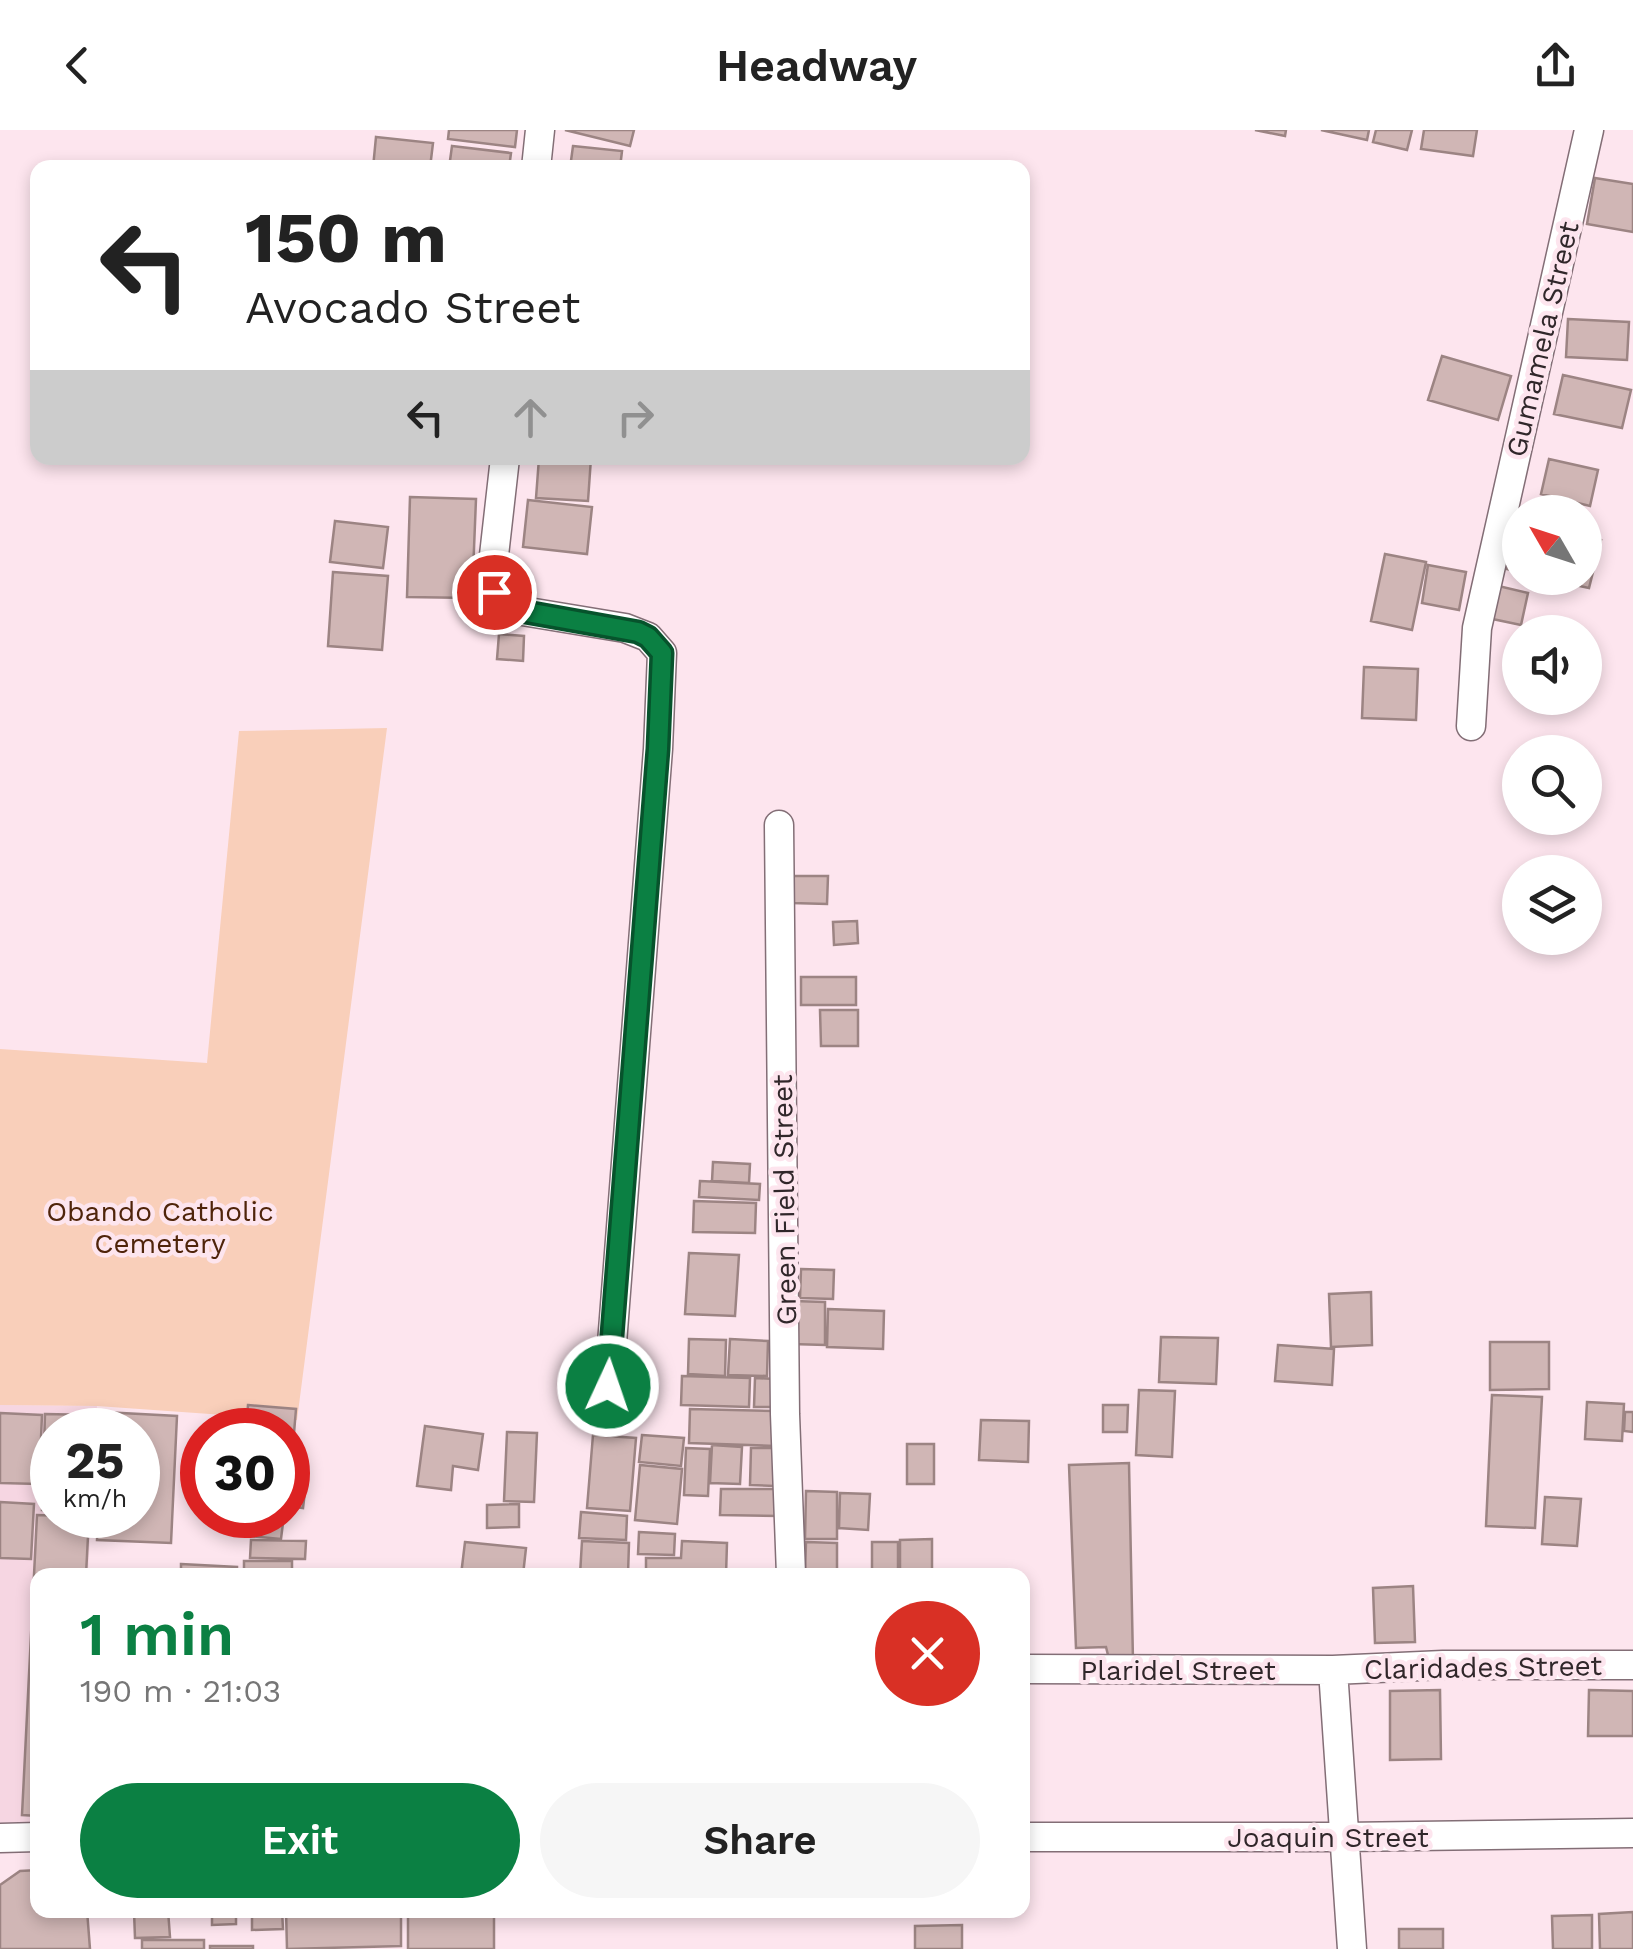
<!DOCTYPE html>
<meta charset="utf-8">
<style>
:root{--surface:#fff;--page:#f6f6f6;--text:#222;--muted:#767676;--accent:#0b8043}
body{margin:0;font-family:"Work Sans",sans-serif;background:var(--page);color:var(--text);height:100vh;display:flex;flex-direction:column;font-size:38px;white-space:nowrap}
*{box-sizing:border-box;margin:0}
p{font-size:32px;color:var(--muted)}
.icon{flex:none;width:55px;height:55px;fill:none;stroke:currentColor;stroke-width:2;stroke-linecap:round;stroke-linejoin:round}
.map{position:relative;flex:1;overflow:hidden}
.drawer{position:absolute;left:30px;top:1438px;width:1000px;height:350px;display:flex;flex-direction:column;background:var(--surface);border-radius:20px;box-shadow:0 5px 15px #0003}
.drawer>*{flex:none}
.banner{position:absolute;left:30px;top:30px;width:1000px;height:305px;border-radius:20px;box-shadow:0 5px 15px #0003;background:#fff;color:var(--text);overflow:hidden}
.needle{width:65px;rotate:309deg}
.buttons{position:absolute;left:1502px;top:365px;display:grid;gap:20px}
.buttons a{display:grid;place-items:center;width:100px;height:100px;border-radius:50%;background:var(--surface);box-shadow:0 5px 15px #0003;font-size:50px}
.speed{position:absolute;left:30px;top:1278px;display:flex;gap:20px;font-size:50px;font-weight:700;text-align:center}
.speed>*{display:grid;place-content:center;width:130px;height:130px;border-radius:50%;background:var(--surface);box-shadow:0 5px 15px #0003;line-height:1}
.speed small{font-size:25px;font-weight:400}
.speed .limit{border:15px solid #d22;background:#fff;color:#111}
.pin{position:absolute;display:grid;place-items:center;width:85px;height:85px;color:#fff;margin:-42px;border:5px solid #fff;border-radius:50%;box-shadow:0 2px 10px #0007}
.me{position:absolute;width:110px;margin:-55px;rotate:3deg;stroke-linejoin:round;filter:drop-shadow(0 0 8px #0008)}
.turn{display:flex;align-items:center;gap:35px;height:210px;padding:0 50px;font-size:45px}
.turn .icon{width:130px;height:130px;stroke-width:2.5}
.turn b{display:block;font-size:70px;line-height:85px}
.lanes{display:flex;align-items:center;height:95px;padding:0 50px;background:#0003;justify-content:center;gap:50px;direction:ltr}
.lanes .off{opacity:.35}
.round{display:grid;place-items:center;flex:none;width:105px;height:105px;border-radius:52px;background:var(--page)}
.headline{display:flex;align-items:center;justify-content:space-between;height:170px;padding:0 50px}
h1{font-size:60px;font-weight:600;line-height:75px;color:var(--accent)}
.cta{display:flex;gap:20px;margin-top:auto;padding:20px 50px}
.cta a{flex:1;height:115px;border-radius:60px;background:var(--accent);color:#fff;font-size:40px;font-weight:600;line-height:115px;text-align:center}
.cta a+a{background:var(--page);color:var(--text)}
header{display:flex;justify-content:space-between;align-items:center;height:130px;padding:0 50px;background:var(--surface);font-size:45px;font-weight:600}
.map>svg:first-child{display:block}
.built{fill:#f6d6e2}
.green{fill:#f9cfba}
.building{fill:#d0b6b5;stroke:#9c8483;stroke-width:2.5}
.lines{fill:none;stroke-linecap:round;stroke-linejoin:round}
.minor-casing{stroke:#836e76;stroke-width:31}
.minor{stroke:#fff;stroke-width:28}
.route-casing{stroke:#07532c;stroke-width:25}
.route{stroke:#0b8043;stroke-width:18}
.labels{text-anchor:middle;stroke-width:9;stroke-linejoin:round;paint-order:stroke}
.street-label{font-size:28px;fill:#30272a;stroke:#fde5ee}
.park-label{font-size:28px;fill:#4f240a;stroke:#fde5ee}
</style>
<header><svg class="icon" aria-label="back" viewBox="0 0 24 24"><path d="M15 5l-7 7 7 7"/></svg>Headway<svg class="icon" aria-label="share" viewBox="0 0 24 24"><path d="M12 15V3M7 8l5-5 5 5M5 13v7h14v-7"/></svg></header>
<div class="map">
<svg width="1633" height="1819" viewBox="0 0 1633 1819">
<rect width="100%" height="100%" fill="#fde5ee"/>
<path class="built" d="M0,1275L97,1276L96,1300H52V1385H91L88,1445H38L37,1709L0,1714Z"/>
<path class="green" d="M387,598L297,1290L97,1276L0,1275V919L207,933L239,601Z"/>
<path class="building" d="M449,0H517L515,17L448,9Z
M565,0H634L630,16Z
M1255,0H1286L1285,6Z
M1321,0H1369L1367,10Z
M1376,0H1412L1407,20L1373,12Z
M1424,0H1477L1473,26L1421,19Z
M376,7L433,13L430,38H373Z
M452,16L511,23L509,38H449Z
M573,16L622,21L620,38H570Z
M1595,48L1633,54V102L1587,94Z
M1568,189L1629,192L1627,230L1566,227Z
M1442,226L1511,246L1498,290L1428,270Z
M1563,245L1631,260L1622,298L1554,284Z
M539,328H591L588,371L536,368Z
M1549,329L1598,340L1590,376L1541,364Z
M410,367L476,369L472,468L407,467Z
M528,370L592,377L587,424L523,417Z
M335,391L388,397L383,438L330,432Z
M1519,391L1520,392V442L1507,439Z
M1585,407L1601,410L1589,458L1542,448H1585Z
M1385,424L1426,432L1412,500L1371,491Z
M1428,435L1466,442L1459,480L1422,473Z
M333,442L388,446L382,520L328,516Z
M1490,454L1528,463L1521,495L1483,487Z
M499,504L524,506L523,531L497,529Z
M1364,537L1418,539L1416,590L1362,588Z
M793,746H828L827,774L792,773Z
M857,791L858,813L834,815L833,792Z
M801,847H856V875H801Z
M820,880H858V916H821Z
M713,1032L750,1034L749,1053L712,1051Z
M700,1051L760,1054L759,1070L699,1067Z
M694,1071L756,1073L755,1103L693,1102Z
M689,1123L739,1125L735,1186L685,1184Z
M801,1139L834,1140L833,1169L800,1168Z
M1371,1162L1372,1215L1331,1217L1329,1164Z
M793,1171L825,1172V1215L792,1214Z
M828,1179L884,1181L883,1219L827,1217Z
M1161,1207L1218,1208L1216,1254L1159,1252Z
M689,1209L726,1210L725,1246L688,1244Z
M730,1209L768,1211L767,1246L728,1245Z
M1490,1212H1549V1259L1490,1260Z
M1278,1215L1334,1219L1332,1255L1275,1251Z
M682,1246L750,1248L749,1277L681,1275Z
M755,1248L774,1249L772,1277H754Z
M1139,1260L1175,1261L1172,1327L1136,1325Z
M1492,1265L1542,1267L1535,1398L1486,1396Z
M1587,1272L1624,1274L1622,1311L1585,1309Z
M248,1275L296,1279L293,1315H288V1300H246Z
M1103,1275H1128L1127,1302H1103Z
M690,1279L776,1281L775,1316L689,1313Z
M103,1282L177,1286L171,1413L97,1410L98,1385H138V1300H102Z
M1625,1282H1633V1302L1624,1301Z
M0,1283L42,1285L39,1354L0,1353Z
M45,1284L92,1285V1300H52V1380H42Z
M981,1290L1029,1291L1028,1332L979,1330Z
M425,1296L483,1304L478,1340L453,1336L451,1360L417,1356Z
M507,1302L537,1303L534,1372L504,1371Z
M593,1305L636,1308L630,1381L587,1378Z
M642,1305L684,1308L681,1336L639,1332Z
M907,1314H934V1354H907Z
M712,1315L742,1317L740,1354L710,1353Z
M686,1318L710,1319L708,1366L684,1365Z
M751,1318H776L775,1356L750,1355Z
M1129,1333L1133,1531L1110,1533L1106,1517L1076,1518L1069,1335Z
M640,1335L682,1339L677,1394L635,1390Z
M288,1352L306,1353L303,1378L288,1376Z
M721,1359H780V1386L720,1385Z
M806,1361L837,1362V1409H805Z
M840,1363L870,1364L868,1400L839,1398Z
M1545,1367L1581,1369L1577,1416L1542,1414Z
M0,1372L34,1374L31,1429L0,1428Z
M519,1374V1397L487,1398V1375Z
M581,1382L627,1386L626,1410L579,1408Z
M37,1385L89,1387L86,1445H38V1686L22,1685Z
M250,1385H284L281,1409L249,1406Z
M639,1402L675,1404L674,1425L638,1424Z
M932,1409V1445H900V1410Z
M251,1410L306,1411L305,1429L250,1428Z
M582,1411L629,1413L628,1445H580Z
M682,1411L727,1413L726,1445H646V1428H681Z
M465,1412L526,1418L523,1445H461Z
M806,1412L837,1413V1445H805Z
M872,1412H898V1445H872Z
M244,1431H292V1445H244Z
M181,1434L237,1437V1445H181Z
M1413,1456L1415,1512L1375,1513L1373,1458Z
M1440,1560L1441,1629L1390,1630V1561Z
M1589,1560L1633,1561V1606H1588Z
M38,1740V1780H87L90,1819H0V1755L20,1741Z
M168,1780L170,1807L135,1808L134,1781Z
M212,1780H236V1794L212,1795Z
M252,1780H282L283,1799L252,1800Z
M286,1780H401V1816L287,1819Z
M408,1780H494V1819H408Z
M1633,1782V1819H1600L1599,1784Z
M1592,1785V1819H1553L1552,1786Z
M962,1795V1819H915V1796Z
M1399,1799H1443V1819H1399Z
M142,1810H204V1819H142Z
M210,1816H253V1819H210Z"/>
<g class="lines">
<g class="minor-casing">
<path id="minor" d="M536,38L540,0
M505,328L492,443L495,471L504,478L625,498L648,507L662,523L658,619L606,1291
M1471,596L1477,498L1589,0
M779,695L785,1284L791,1445
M1022,1539L1333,1540L1443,1535H1633
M1333,1540L1352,1819
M1022,1707H1344L1633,1703
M0,1708L38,1707"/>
</g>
<use href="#minor" class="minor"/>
</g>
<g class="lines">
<g class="route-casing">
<path id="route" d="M494,462L495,471L504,478L638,502L648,507L662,523L658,619L608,1256"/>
</g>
<use href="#route" class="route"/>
</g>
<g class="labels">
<g class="street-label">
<text transform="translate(1542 209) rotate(-77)" y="10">Gumamela Street</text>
<text transform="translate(784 1070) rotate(-91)" y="10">Green Field Street</text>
<text transform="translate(1483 1537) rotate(-1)" y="10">Claridades Street</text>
<text x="1178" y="1550">Plaridel Street</text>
<text x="1328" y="1717">Joaquin Street</text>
</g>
<g class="park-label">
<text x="160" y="1091">Obando Catholic<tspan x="160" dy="32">Cemetery</tspan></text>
</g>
</g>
</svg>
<div class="buttons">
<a><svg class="needle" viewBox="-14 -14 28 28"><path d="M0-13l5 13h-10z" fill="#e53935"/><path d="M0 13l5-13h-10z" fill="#767676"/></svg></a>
<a><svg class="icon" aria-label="sound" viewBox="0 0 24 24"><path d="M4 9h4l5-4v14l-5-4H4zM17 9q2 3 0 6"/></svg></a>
<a><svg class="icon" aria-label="search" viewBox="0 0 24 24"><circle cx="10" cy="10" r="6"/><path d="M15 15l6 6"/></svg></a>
<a><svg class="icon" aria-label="layers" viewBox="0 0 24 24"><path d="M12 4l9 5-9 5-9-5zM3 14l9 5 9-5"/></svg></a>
</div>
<div class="speed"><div>25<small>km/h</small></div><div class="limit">30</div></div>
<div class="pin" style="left:494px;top:462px;background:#d93025"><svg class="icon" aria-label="arrive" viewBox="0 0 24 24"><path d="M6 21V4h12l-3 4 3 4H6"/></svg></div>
<svg class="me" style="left:608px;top:1256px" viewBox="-20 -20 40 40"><circle r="17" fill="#0b8043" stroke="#fff" stroke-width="3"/><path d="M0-11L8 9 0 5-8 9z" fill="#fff"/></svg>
<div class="banner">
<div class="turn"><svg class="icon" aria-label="left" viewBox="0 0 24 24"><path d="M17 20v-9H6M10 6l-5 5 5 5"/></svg><div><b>150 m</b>Avocado Street</div></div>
<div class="lanes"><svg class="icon" aria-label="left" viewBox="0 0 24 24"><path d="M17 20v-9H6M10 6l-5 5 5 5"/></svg><svg class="icon off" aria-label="ahead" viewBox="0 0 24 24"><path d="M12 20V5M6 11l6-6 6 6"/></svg><svg class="icon off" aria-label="right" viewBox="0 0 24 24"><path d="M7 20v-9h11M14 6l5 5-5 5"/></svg></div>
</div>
<section class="drawer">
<div class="headline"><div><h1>1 min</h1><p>190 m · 21:03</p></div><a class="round" style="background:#d93025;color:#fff"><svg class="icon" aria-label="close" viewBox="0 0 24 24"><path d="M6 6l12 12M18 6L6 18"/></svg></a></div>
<div class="cta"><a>Exit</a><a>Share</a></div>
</section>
</div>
